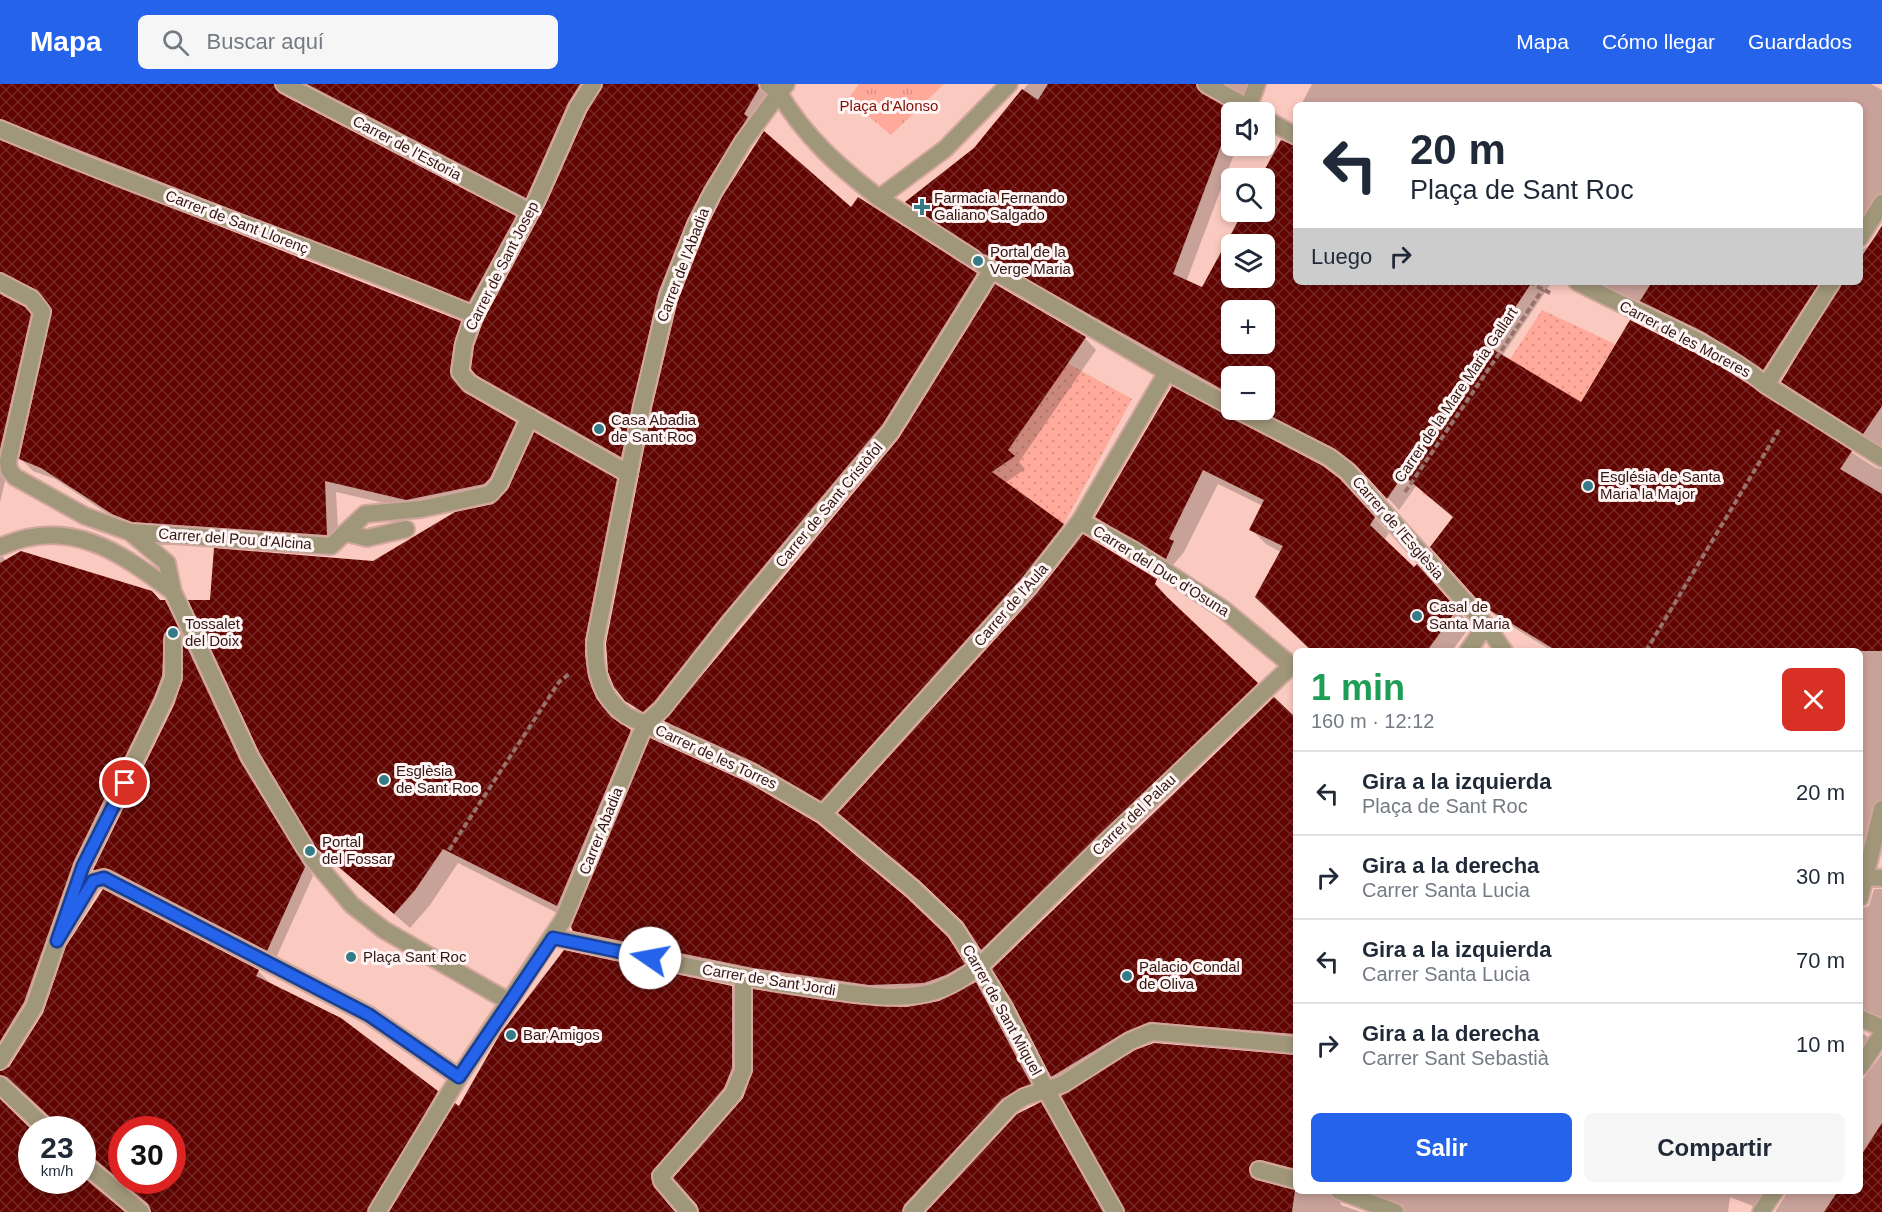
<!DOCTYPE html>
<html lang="es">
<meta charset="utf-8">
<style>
:root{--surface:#fff;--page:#f6f6f7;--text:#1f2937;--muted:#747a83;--line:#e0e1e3;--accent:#2563eb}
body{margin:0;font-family:Helvetica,sans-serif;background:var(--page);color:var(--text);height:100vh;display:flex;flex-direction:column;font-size:22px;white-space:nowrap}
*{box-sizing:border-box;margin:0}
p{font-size:20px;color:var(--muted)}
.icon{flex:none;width:33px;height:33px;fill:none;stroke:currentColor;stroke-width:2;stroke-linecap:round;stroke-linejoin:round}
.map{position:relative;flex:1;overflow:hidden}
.sheet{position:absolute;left:1293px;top:564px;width:570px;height:546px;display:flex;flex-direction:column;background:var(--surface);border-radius:9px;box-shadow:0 3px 9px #0003}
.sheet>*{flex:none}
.top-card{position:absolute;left:1293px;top:18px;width:570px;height:183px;border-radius:9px;box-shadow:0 3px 9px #0003;background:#fff;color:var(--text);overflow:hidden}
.fabs{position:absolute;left:1221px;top:18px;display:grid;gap:12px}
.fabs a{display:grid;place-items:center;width:54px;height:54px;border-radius:9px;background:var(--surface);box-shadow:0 3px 9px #0003;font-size:30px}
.speed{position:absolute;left:18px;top:1032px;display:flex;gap:12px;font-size:30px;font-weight:700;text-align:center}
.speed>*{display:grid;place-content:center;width:78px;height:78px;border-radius:50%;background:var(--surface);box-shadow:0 3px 9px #0003;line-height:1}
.speed small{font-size:15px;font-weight:400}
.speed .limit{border:9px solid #d22;background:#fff;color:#111}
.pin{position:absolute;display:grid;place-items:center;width:51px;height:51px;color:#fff;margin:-26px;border:3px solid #fff;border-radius:50%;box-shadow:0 2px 6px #0007}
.me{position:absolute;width:66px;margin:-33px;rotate:282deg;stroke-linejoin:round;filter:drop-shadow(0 0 4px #0008)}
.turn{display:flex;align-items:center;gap:21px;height:126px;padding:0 18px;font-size:27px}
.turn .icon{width:78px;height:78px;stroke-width:2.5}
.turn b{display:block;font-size:42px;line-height:51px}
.then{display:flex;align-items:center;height:57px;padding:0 18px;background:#0003;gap:12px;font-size:22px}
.round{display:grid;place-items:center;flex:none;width:63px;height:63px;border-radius:9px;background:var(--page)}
.head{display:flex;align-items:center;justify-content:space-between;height:102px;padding:0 18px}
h1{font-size:36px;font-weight:700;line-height:45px;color:#1e9e55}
.cta{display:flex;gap:12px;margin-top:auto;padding:12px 18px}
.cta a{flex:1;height:69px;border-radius:9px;background:var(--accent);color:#fff;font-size:24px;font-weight:700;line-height:69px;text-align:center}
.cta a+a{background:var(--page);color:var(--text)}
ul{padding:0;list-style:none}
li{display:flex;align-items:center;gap:18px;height:84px;padding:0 18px;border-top:2px solid var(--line)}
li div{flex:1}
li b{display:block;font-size:22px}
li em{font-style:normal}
header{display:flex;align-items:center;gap:36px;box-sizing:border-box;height:84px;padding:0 30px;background:var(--accent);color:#fff}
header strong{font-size:28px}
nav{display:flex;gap:33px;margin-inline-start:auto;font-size:21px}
.search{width:420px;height:54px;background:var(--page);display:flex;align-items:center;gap:15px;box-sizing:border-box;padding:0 21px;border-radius:9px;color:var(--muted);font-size:22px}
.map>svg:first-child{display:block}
.grass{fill:url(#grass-dots)}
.park{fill:url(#park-tufts)}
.shadow{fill:#0003;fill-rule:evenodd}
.building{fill:url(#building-cross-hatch);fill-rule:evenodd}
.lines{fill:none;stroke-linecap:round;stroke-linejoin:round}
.service-casing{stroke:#d2a69d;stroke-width:20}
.minor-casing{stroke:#d2a69d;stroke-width:20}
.path{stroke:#98716a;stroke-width:4;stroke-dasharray:6 3;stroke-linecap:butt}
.service{stroke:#a09679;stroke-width:16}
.minor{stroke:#a09679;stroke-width:16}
.route-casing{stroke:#184099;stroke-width:15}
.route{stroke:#2563eb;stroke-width:10}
.poi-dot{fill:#347a87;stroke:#fef5f4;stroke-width:2}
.labels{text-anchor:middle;stroke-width:6;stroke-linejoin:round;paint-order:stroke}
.park-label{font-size:15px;fill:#810f03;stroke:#fef5f4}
.street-label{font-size:15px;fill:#331712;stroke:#fef5f4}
.poi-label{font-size:15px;fill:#331712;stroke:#fef5f4;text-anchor:start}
</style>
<header>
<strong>Mapa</strong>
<div class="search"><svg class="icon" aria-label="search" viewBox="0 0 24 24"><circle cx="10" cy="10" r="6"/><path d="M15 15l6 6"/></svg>Buscar aquí</div>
<nav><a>Mapa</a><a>Cómo llegar</a><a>Guardados</a></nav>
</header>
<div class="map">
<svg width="1882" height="1128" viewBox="0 0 1882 1128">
<defs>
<pattern id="grass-dots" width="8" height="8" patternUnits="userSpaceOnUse" patternTransform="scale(1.5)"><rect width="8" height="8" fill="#ffa99a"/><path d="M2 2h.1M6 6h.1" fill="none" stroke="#db9184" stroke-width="1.8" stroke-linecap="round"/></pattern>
<pattern id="park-tufts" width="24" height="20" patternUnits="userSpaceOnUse" patternTransform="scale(1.5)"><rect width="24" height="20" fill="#ffa99a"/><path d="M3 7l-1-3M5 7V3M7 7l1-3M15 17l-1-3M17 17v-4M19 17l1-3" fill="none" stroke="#db9184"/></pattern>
<pattern id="building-cross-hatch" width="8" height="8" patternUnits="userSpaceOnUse" patternTransform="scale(1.5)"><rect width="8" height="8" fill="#610400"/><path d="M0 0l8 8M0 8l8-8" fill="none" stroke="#742825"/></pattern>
</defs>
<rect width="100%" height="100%" fill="#facac0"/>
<path class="grass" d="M1542,226L1615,260L1564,345L1543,333L1559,305L1529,287L1431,414L1422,410Z
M1067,279L1132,315L1064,440L992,388L1005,379L1011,369L1008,366Z"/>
<path class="park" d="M859,0H944L891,51L848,15Z"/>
<path class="shadow" d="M0,0H780L716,115L669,223L633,384L490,303L477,290L548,121L604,2L597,6L581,30L538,125L287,7L285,14L515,134L527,146L482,229L2,53V58L460,238L472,250L461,300L463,308L515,339L527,351L502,406L419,427L336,408L339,463L126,442L55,395L33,387L21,375L54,226L46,215L18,200L3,205V212L24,224L42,244L0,418Z
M1028,0H1260L1253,18L1208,8V15L1232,28V62H1237L1186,198L1203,205L1244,128H1264V94H1262L1282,58L1296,64V198H1552L1502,272L1581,320L1716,281L1876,384L1882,385V742L1863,824L1869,822L1874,805H1882V938H1866L1861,948L1881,963L1860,996V567H1552L1497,533L1484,521L1455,434L1416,402L1399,426L1365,389L1348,376L1252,326H1264V292H1232V315L997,181L919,130L907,118L975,65ZM1232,160H1264V194H1232ZM1232,226H1264V260H1232Z
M1312,0H1871L1882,6V131L1861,166L1870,161L1882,141V365L1795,310L1782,298L1843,200L1835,204L1776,297L1717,260L1596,198H1860V21H1301Z
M859,115L976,190L988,202L894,353L646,635L620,609Z
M1085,254L1096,266L1019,378L1025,385L1005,399L1063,441L1075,453L833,727L678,649L666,637Z
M1172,304L1355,412L1389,449L1384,456L1414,485L1431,497L1471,541L1452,567H1311L1257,513L1281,468L1266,460L1251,445L1263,422L1218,400L1184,468L1172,482L1111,448L1096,433Z
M616,396L631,412L599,572L603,610L611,631L648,664L947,854L958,865L974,891L881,911L585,857L574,846L575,838L458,779L430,821L410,844L317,762L212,517L373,478Z
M0,469L6,477L165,518L177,530L190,558L180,554L183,557L175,563L174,605L85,790L2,987L258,887L270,899L437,1008L450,1020L384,1128H152L150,1122L98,1079L85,1084L83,1094L122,1128H0ZM16,1002L57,1039L82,1046V1096H32L1,1017L4,1006ZM122,1046H172V1096H122Z
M185,559L192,566L249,688L313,792L276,874L103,794L94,786L175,621L185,595Z
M1257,600L1267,610L992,875L982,865L965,839L932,807L850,739Z
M1296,636V961L1165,949L1137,960L1064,1004L1052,992Z
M975,900L988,912L1042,1012L1014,1027L921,1128H700L854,922L906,924L939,918Z
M732,903L744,915V997L662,1102L666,1118L675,1128H391L460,1024Z
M1882,970V1128H1775L1786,1110L1779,1113L1768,1128L1730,1113L1728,1128H1406L1351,1108L1340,1116L1341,1121L1361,1128H1126L1296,973V1094L1269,1087L1260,1096L1294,1108L1860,1107V999Z
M1041,1020L1053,1032L1107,1128H928Z"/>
<path class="building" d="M0,0H274L279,9L516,132L469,218L0,35Z
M307,0H580L568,19L526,114Z
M603,0H758L759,4L744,30L748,33L704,103L687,136L658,209L621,373L476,291L471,285L474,262L484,235L546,120L587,28Z
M1048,0H1196L1201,9L1234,27L1173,190L1202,203L1243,128H1264V94H1260L1281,56L1296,62V198H1532L1489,263L1581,318L1630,236L1717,280L1852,367L1840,385L1882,410V567H1557L1483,522L1430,463L1453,433L1403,391L1387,415L1355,380L1335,365L1259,326H1264V292H1232V311L983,170L905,118L974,64L1022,5L1038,16ZM1232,160H1264V194H1232ZM1232,226H1264V260H1232Z
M764,47L851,123L858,113L977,189L882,341L721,533L654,618L643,628L625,617L614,603L608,588L606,559L652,324L678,216L706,145L722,113Z
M0,56L461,237L454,259L450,287L452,294L464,308L516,338L490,394L484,400L406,416L325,397L327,451L132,438L112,430L41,384L19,375L52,226L37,206L0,188Z
M1882,142V322L1863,350L1781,298L1842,198H1860V175Z
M1652,198H1820L1763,286L1704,248L1640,217Z
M995,200L1086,253L1008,366L1015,372L992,388L1064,440L1021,495L821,717L756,679L664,637L899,354Z
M0,210L25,223L31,230L0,365Z
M1172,302L1323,382L1340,395L1375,433L1370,441L1414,483L1417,480L1457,525L1427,567H1312L1255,513L1283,462L1249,446L1264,416L1203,386L1169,455L1174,457L1166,475L1095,433Z
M534,348L617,395L585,556V570L588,593L596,614L611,633L631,646L557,822L443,765L415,806L394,830L315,763L259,668L188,516H210L214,464L373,477L455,428L493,420L508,405Z
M1083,450L1157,495L1155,500L1167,513L1258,599L981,866L963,838L920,797L838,729L1037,509Z
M21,467L152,507L160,516H165L180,547L172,545L164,550L162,592L154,613L74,777L24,918L0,957V479Z
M183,555L240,677L305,783L267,867L109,785L93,786L174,621L183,594Z
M1274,613L1296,634V950L1149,938L1125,948L1051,993L1013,919L992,885Z
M650,654L747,698L817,739L906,813L948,853L965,880L946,891L924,899L869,901L753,884L573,847L571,843Z
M103,805L259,886L256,892L341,934L438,1007L367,1128H151L148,1120L89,1070L82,1068V1046H58L55,1038L7,993L0,991V987L9,983L43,929L66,862ZM122,1046H172V1096H122Z
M564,866L732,902V984L724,1004L651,1090L654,1103L675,1128H389L455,1019L459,1022L500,950Z
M976,898L1031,1000L1002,1015L904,1121L902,1128H699L697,1121L673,1094L743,1014L753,986V905L855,920L906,923L939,917Z
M1154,959L1296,971V1085L1261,1076L1252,1078L1249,1084L1251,1093L1256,1096L1295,1106L1292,1128H1125L1061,1012L1135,966Z
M0,1015L32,1046V1096H82V1092L125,1128H0Z
M1041,1018L1103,1128H926L1017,1030Z
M1882,1039V1128H1824L1838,1107H1860V1073Z"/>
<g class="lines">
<g class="service-casing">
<path id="service" d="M284,0L530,128
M593,0L578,23L537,115L474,231L464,260L460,288L469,299L629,390
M768,0L779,9L743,58L713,108L696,141L668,213L642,322L595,558C595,589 600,613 627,632L752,689L823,730L1029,502L1080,437L1167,288
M1206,0L1256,28
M1248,24L1257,0
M1264,34L1296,52
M879,114L974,175
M1860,154L1882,119
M982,180L1167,288L1232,323
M0,198L32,215L42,228L8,377L9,386L15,393L85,432L130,448L167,479L173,508L250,673L305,764
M1577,198C1639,231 1711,256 1766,301L1882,374
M1766,301L1832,198
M1237,326L1329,373L1347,387L1486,541
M130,448L331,462L365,430L421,425L490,410L499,400L530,333
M346,449L367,454L406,445
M0,463C68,432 119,467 173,508
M311,773L352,821L384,846L508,917
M1865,793L1882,794
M1860,814L1882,725
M57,857L93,797L104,794L369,931L459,993L563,836L645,640L662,625L729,540L891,347L991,187
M980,882L1107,757L1291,582
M1860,934L1882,944
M0,977L34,923L83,782L164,617L173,594V555
M1860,983L1882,950
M0,1001L48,1046
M82,1078L141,1128
M1259,1086L1296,1096
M1339,1107L1395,1128
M1761,1128L1775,1107"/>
</g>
<g class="minor-casing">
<path id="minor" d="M786,0L779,9C805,53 839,83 879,114L945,65L1009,0
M0,45C156,112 318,164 474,231
M1080,437L1133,466L1223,525L1296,585
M1468,567L1486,541L1504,567
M823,730L913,805L956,846L1004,924L1046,1006L1115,1128
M553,853C641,872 729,893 818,905C851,909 886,916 918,911C942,908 961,896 980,882
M377,1128L459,993
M689,1128L662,1097L661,1092L733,1010L743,986V895
M912,1128L1010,1022L1024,1013L1063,1000L1130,957L1152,948L1296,961"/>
</g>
<path class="path" d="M1529,198L1550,209
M1405,408L1543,205
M1646,567L1780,344
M449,766L559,598L569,590"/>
<use href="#service" class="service"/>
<use href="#minor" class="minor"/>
</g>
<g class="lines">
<g class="route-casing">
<path id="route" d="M125,699L83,782L57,857L93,797L104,794L369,931L459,993L553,854L650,874"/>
</g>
<use href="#route" class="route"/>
</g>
<g class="poi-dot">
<path d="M919 114h6v6h6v6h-6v6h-6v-6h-6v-6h6z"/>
<circle cx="978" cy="177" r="6"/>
<circle cx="599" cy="345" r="6"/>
<circle cx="1588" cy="402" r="6"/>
<circle cx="1417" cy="532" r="6"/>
<circle cx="173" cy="549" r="6"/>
<circle cx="384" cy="696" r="6"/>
<circle cx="310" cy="767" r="6"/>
<circle cx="351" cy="873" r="6"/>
<circle cx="1127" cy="892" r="6"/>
<circle cx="511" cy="951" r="6"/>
</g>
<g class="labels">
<g class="park-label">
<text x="889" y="27">Plaça d'Alonso</text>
</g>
<g class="street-label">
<text transform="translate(407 64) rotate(28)" y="5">Carrer de l'Estoria</text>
<text transform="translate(237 138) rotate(21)" y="5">Carrer de Sant Llorenç</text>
<text transform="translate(683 181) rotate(-69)" y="5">Carrer de l'Abadia</text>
<text transform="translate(502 182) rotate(-63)" y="5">Carrer de Sant Josep</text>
<text transform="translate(1685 255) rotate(28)" y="5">Carrer de les Moreres</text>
<text transform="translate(1456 311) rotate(-56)" y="5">Carrer de la Mare Maria Gallart</text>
<text transform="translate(829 421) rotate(-50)" y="5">Carrer de Sant Cristòfol</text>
<text transform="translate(1398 444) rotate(49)" y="5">Carrer de l'Esglèsia</text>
<text transform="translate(235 455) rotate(4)" y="5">Carrer del Pou d'Alcina</text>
<text transform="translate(1161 487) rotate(32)" y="5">Carrer del Duc d'Osuna</text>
<text transform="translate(1011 521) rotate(-49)" y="5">Carrer de l'Aula</text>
<text transform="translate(716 673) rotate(25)" y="5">Carrer de les Torres</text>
<text transform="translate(1134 731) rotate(-44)" y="5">Carrer del Palau</text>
<text transform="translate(601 747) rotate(-68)" y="5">Carrer Abadia</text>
<text transform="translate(769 896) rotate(9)" y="5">Carrer de Sant Jordi</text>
<text transform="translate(1002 926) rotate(61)" y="5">Carrer de Sant Miquel</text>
</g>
<g class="poi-label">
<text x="934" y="119">Farmacia Fernando<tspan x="934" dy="17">Galiano Salgado</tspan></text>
<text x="990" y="173">Portal de la<tspan x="990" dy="17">Verge Maria</tspan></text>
<text x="611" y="341">Casa Abadia<tspan x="611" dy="17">de Sant Roc</tspan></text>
<text x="1600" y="398">Església de Santa<tspan x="1600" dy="17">Maria la Major</tspan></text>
<text x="1429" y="528">Casal de<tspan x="1429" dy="17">Santa Maria</tspan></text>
<text x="185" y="545">Tossalet<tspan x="185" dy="17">del Doix</tspan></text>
<text x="396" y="692">Esglèsia<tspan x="396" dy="17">de Sant Roc</tspan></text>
<text x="322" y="763">Portal<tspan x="322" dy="17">del Fossar</tspan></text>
<text x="363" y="878">Plaça Sant Roc</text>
<text x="1139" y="888">Palacio Condal<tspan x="1139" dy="17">de Oliva</tspan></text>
<text x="523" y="956">Bar Amigos</text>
</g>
</g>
</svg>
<div class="fabs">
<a><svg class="icon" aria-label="sound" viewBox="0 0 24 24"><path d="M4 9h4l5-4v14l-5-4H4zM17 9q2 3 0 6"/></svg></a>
<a><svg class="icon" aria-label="search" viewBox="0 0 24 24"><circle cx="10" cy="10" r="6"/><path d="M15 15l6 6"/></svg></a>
<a><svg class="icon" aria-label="layers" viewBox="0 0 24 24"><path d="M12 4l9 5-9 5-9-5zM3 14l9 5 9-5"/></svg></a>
<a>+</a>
<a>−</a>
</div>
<div class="speed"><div>23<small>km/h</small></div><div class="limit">30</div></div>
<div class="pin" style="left:125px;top:699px;background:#d93025"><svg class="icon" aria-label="arrive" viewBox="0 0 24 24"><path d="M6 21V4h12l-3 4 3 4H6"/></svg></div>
<svg class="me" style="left:650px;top:874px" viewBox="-20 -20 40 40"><circle r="19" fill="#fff"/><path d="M0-13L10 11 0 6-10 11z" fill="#2563eb"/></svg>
<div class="top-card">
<div class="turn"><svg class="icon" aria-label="left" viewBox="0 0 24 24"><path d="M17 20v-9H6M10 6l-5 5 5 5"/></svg><div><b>20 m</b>Plaça de Sant Roc</div></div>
<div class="then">Luego<svg class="icon" aria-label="right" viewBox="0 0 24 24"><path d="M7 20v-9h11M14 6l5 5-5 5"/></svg></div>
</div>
<section class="sheet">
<div class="head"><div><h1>1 min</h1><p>160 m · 12:12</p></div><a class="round" style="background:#d93025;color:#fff"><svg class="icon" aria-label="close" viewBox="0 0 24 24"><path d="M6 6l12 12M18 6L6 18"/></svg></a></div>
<ul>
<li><svg class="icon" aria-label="left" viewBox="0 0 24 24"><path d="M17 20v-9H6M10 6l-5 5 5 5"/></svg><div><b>Gira a la izquierda</b><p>Plaça de Sant Roc</p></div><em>20 m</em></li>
<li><svg class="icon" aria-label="right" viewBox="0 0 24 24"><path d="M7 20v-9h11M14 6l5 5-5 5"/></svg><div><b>Gira a la derecha</b><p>Carrer Santa Lucia</p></div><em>30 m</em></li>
<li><svg class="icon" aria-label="left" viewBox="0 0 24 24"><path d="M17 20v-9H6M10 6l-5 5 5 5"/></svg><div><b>Gira a la izquierda</b><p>Carrer Santa Lucia</p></div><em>70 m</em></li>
<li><svg class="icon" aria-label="right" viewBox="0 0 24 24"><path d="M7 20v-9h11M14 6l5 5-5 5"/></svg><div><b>Gira a la derecha</b><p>Carrer Sant Sebastià</p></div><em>10 m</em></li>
</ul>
<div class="cta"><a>Salir</a><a>Compartir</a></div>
</section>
</div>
